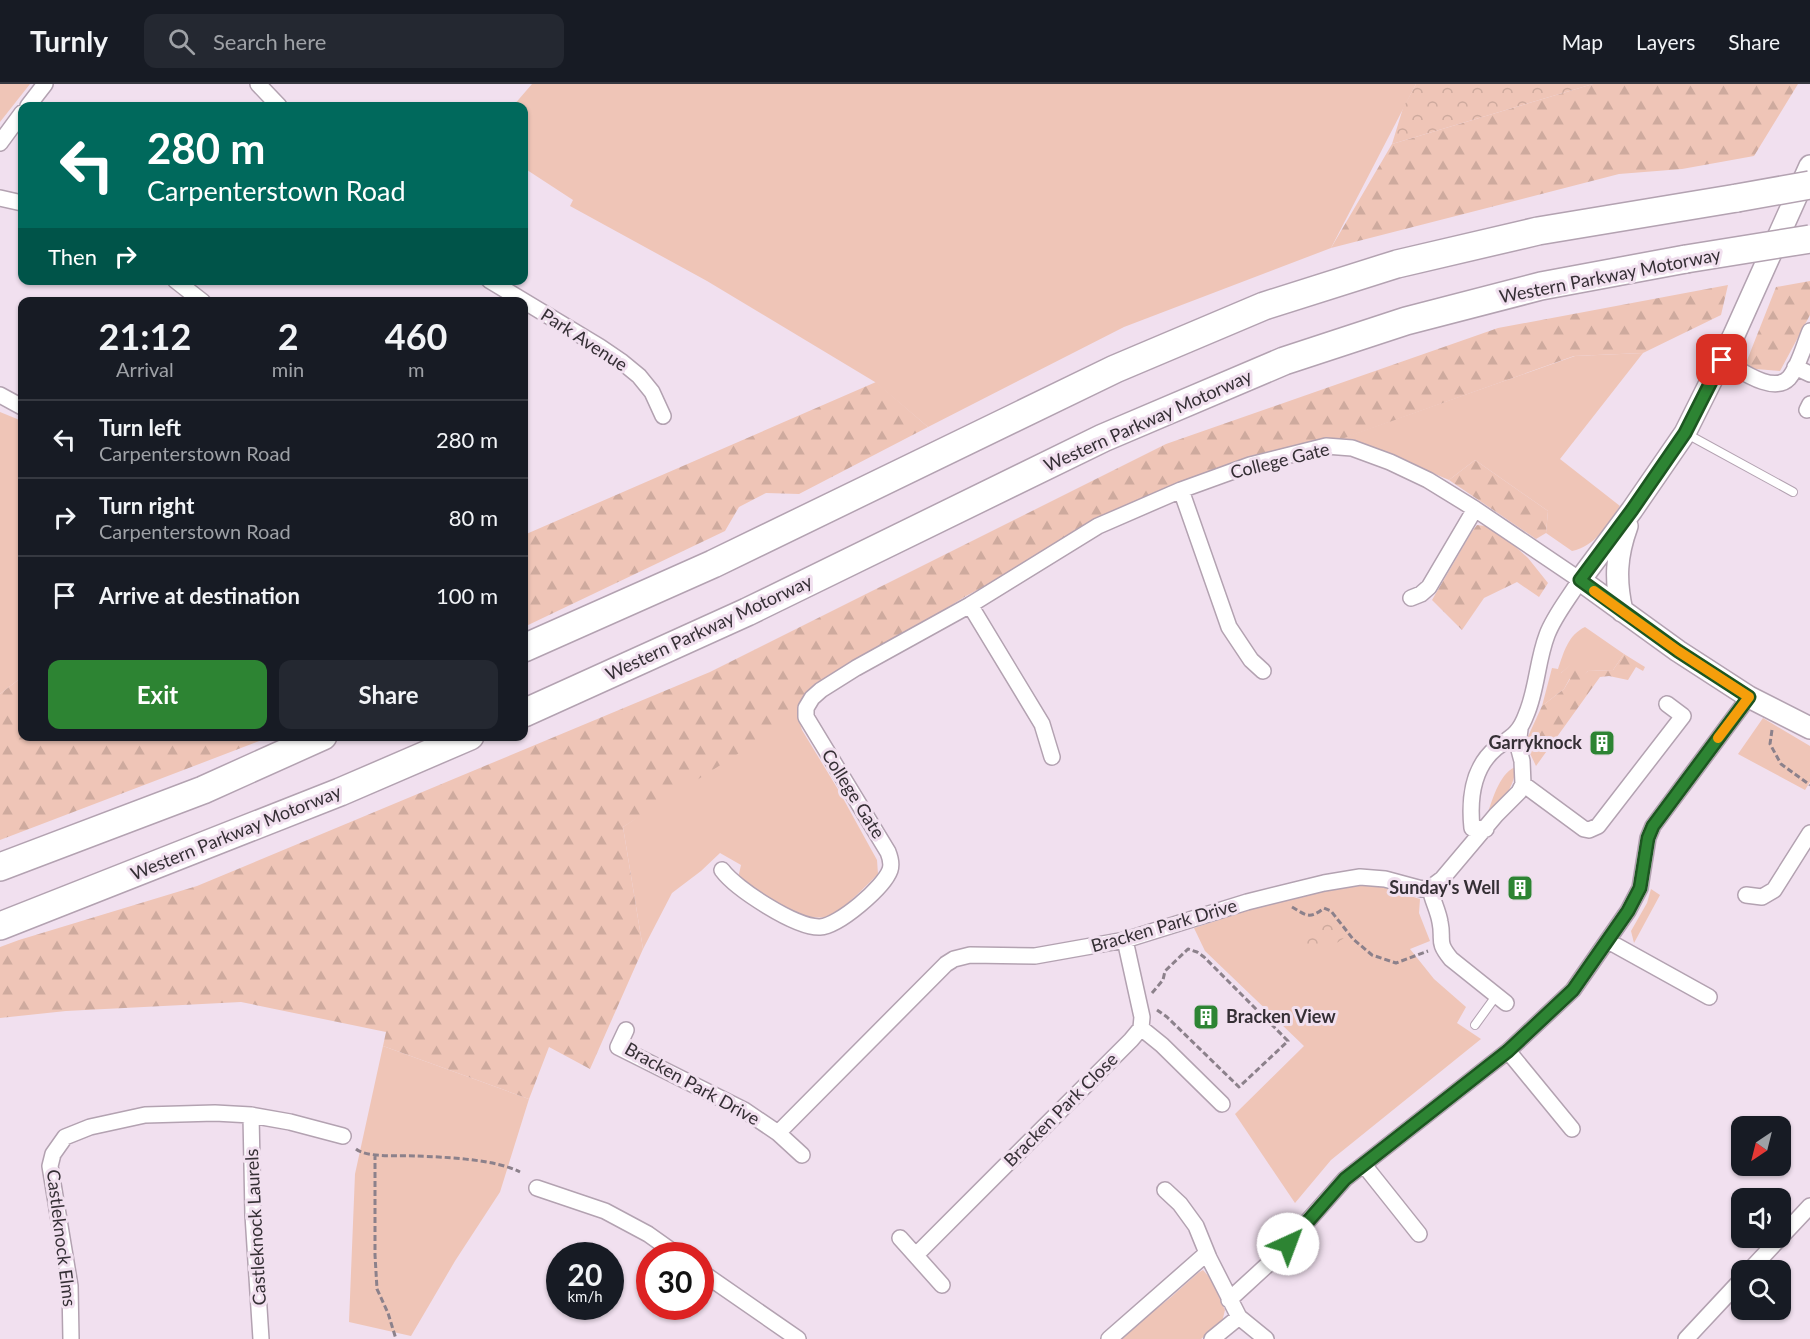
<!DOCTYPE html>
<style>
:root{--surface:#171b24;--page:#242831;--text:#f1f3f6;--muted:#9ea1a6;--line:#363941;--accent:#2d8433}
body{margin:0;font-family:Lato,sans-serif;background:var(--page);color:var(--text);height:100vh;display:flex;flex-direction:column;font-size:22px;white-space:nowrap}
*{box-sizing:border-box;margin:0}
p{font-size:20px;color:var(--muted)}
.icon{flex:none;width:33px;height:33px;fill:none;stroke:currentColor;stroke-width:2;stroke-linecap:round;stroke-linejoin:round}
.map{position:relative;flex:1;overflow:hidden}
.panel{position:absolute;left:18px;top:213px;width:510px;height:444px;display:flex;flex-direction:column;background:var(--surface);border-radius:12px;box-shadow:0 2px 4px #0004}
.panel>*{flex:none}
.banner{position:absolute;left:18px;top:18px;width:510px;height:183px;border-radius:12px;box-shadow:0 2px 4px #0004;background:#00695c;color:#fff;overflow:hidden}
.needle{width:39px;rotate:215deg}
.buttons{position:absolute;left:1731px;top:1032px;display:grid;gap:12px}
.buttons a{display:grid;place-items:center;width:60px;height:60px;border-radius:12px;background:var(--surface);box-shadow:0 2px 4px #0004;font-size:30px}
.speed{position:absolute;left:546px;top:1158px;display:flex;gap:12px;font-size:30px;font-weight:700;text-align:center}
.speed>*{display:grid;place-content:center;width:78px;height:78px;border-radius:50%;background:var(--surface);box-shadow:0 2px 4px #0004;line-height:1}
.speed small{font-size:15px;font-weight:400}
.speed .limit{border:9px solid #d22;background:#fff;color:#111}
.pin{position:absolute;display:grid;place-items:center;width:51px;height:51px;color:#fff;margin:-26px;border-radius:12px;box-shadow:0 3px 9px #0006}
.me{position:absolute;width:66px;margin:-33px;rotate:43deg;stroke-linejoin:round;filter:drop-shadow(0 0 4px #0008)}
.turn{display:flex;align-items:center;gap:21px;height:126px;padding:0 30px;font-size:27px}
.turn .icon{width:78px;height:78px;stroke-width:2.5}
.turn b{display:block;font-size:42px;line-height:51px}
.then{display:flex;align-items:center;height:57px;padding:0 30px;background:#0003;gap:12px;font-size:22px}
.eta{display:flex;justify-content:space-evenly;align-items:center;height:102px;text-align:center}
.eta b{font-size:36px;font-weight:700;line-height:42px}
.cta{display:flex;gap:12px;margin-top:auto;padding:12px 30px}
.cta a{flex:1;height:69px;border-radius:12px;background:var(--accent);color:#fff;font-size:24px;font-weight:700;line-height:69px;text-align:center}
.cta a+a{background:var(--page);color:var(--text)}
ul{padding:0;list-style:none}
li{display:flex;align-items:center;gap:18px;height:78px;padding:0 30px;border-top:2px solid var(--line)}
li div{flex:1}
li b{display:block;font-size:22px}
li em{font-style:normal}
header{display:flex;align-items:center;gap:36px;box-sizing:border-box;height:84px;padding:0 30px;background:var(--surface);border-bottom:2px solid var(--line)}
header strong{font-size:28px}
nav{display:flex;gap:33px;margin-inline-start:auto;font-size:21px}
.search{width:420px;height:54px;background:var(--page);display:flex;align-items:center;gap:15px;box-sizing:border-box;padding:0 21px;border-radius:12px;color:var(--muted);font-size:22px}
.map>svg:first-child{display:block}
.grass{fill:#efc5b7}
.forest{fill:url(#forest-firs)}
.park{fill:url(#park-crowns)}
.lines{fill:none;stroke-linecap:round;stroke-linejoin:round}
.lane-casing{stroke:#b3a2b1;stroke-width:10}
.street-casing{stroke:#b3a2b1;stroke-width:18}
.secondary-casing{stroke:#b3a2b1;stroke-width:24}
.highway-casing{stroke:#b3a2b1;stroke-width:30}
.path{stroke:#8c818b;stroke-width:3;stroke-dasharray:6 3;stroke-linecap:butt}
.lane{stroke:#fff;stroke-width:8}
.street{stroke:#fff;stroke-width:15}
.secondary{stroke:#fff;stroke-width:21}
.highway{stroke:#fff;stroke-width:27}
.highway-bridge-casing{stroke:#b3a2b1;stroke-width:30;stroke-linecap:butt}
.highway-bridge{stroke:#fff;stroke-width:27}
.route-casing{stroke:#1d5621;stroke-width:15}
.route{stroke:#2d8433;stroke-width:10}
.slow{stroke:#f59e0b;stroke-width:10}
.labels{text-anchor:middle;stroke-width:6;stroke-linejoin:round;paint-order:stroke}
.street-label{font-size:18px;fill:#352f35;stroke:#f1e0ef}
.poi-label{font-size:18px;font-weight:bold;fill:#352f35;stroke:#f1e0ef;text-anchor:end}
</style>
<header>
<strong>Turnly</strong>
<div class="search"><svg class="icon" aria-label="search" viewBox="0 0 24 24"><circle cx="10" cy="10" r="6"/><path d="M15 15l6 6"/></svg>Search here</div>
<nav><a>Map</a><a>Layers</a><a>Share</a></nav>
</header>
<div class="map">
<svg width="1810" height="1255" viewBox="0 0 1810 1255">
<defs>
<pattern id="forest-firs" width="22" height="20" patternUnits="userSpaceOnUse" patternTransform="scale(1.5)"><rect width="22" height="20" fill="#efc5b7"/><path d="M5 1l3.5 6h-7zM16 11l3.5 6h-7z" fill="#ceaa9e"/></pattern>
<pattern id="park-crowns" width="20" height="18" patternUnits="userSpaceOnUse" patternTransform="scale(1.5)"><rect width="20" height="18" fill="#efc5b7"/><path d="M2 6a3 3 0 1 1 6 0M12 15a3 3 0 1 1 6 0" fill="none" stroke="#ceaa9e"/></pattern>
</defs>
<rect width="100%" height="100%" fill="#f1e0ef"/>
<path class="grass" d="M0,0H30L0,38Z
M532,0H1416L1331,164L1124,243L928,343L875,298L707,197L570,122L573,116L524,84V22H513Z
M1643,269L1560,375L1620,422C1607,441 1596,462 1572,467L1546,449L1548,427L1475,376L1449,396L1367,361L1337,356L1575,272Z
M0,328L22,337V593L0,610Z
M1585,543L1624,570L1613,586L1588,587L1584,592L1572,580L1561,589L1570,594L1564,605L1542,622L1552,584L1558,585C1564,568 1568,551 1585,543Z
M796,625L802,646L839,707L877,776L878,790C868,800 841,828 829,832C800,841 760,810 738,794L741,781L720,769L701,787L672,809L643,865L623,743Z
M1763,634L1810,662V698L1805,706L1738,670Z
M1515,683C1516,703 1500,719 1486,734C1492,718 1498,691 1515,683Z
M1376,801L1420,815L1419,829L1430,857L1410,865L1434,895L1466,923L1457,939L1481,955L1331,1076L1295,1119L1235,1030L1304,962L1205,867L1194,844C1253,825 1313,803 1376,801Z
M1651,805L1660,811L1634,859L1631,847L1647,819Z
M383,962L529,1015L500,1108L455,1177L411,1252L349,1238L355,1090Z
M1203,1186L1211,1195L1225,1226L1222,1238L1217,1243L1201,1255H1118L1170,1214L1198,1189Z"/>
<path class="forest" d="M1593,0H1798L1754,72L1682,85L1619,90L1331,164L1392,60Z
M1810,197V231L1780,287L1744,284L1776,203Z
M1728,201L1721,231L1643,269L1574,272L1098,442L966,512L841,590L818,619L623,743L643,865L590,985L549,963L529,1015L383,962L386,948L241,918L66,927L0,934V863L19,856L197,802L710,588L1166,360L1498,244Z
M876,298L928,343L799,410L766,409L739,423L725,447L524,543V451Z
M1475,376L1548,427L1546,449L1536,455L1449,396Z
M1477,441L1494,443L1528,474L1548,499L1539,513L1517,498L1484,514L1462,546L1432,516L1471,449Z
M1624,570L1645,583L1643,587L1636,583L1628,596L1609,592L1600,593L1536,682L1525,659L1542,622L1564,605L1570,595L1560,590L1572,579L1584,591L1588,587L1613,586Z
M22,593V652L270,653L0,756V610Z"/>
<path class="park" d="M1416,0H1593L1392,60L1403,24Z
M1329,831L1344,854L1311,877L1296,855L1316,845L1321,837Z"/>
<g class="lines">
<g class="lane-casing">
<path id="lane" d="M1687,350L1793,408
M1475,941L1496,912"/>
</g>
<g class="street-casing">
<path id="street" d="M258,0L279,22
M28,22L45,0
M0,59L22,29
M0,114L22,119
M175,196L203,218
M489,196L600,263L622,278L639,292L652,308L663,332
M1722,276C1739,285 1773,311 1789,294C1799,282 1804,261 1810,247
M1795,283L1810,290
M0,311L22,323
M1807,326L1810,320
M1181,406L1229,543L1251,576L1263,587
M1411,514L1421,510L1429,503L1475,425
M970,521L1042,640L1052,673
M1523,700L1584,745L1589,746L1598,742L1683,632L1667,620
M722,786C736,805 796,844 820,843C839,842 884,803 890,786C892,780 890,773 888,768L806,633V624L812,614L821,606L856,584L970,521L1098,442L1181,406L1250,381L1326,362L1352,364L1390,378L1428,396L1475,425L1580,496C1569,514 1554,532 1547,551C1537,577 1537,606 1526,631C1519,650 1511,653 1496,664C1472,684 1469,715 1472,744L1486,745
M1430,804C1432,816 1438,826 1440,838C1444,857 1436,857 1451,875L1506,919
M1746,811L1762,813L1774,806L1810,749
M1608,857L1709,913
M1141,944L1162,961L1222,1020
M626,946L618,963L744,1026L778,1049L802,1071
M1508,967L1572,1045
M251,1031L253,1131L261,1255
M778,1049L946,880L954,875L970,871L1035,872L1125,856L1247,818L1324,799L1360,793L1385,795L1422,805L1430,804L1442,795L1496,731L1519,708L1523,700L1522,677L1518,662L1520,645
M1364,1081L1419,1150
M537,1104L605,1127L648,1150L679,1172
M1165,1106L1180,1120L1196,1142L1209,1174L1239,1233L1266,1255
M900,1154L942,1201
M916,1171L1131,956L1141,944L1142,933L1125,856
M1750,1186L1810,1122
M700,1187L798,1255
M1229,1216L1277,1172L1345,1095L1508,967L1573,906L1628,827L1640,804L1648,754L1653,742L1749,613
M71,1255L70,1202L50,1082L53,1070L65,1053L90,1043L145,1031L215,1029L251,1031L290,1038L343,1052
M1109,1255L1207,1169
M1212,1255L1239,1233
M1686,1255L1742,1195"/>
</g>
<g class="secondary-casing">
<path id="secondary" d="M1810,82L1734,251L1685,349L1632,426L1580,496L1678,567L1749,613L1810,644
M1622,527C1615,496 1616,472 1627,442"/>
</g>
<g class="highway-casing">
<path id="highway" d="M524,564L713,480L1115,285L1264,222L1397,180L1538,147L1737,114
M524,629L747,528L1103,354L1284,277L1406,237L1541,202L1686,175
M0,783L203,706L323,652
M0,842L340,708L470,652"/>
</g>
<path class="path" d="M1772,646L1770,660L1781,680L1810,701
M1292,823C1306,831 1309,836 1324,824L1331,827L1353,855L1372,871L1396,879L1428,867
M1152,909L1163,896L1165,887L1188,865L1197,868L1204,873L1288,957L1239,1003L1167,933L1157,926
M356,1065C367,1074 399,1071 415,1072C444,1073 495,1075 520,1088
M375,1070V1171L377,1205L388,1229L396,1255"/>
<use href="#lane" class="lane"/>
<use href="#street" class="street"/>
<use href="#secondary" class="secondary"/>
<use href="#highway" class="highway"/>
<g class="highway-bridge-casing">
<path id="highway-bridge" d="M1737,114L1810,101
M1686,175L1810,155"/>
</g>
<use href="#highway-bridge" class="highway-bridge"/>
</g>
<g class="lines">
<g class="route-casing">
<path id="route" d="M1288,1160L1345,1095L1508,967L1573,906L1628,827L1640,804L1648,754L1653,742L1749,613L1678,567L1580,496L1632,426L1685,349L1722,276"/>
</g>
<use href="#route" class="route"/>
<path class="slow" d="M1594,507L1678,567L1749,613L1718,654"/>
</g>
<defs>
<g id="building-square" transform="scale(1.35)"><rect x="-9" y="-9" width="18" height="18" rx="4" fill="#2d8433" stroke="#f1e0ef"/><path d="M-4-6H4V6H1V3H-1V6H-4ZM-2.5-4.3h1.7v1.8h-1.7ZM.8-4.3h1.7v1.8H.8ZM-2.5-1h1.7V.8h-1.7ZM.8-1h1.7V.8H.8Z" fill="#fff"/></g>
</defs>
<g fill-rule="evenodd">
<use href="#building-square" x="1602" y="659"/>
<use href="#building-square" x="1520" y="804"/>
<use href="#building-square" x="1206" y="933"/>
</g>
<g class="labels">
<g class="street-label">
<text transform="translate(1610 192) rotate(-11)" y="6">Western Parkway Motorway</text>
<text transform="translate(584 256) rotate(33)" y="6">Park Avenue</text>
<text transform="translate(1148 337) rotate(-24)" y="6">Western Parkway Motorway</text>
<text transform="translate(1280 377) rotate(-14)" y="6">College Gate</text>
<text transform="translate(709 544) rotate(-25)" y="6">Western Parkway Motorway</text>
<text transform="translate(853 710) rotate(58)" y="6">College Gate</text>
<text transform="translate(236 749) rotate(-22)" y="6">Western Parkway Motorway</text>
<text transform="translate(1164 842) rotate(-16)" y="6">Bracken Park Drive</text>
<text transform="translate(692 1000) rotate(29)" y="6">Bracken Park Drive</text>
<text transform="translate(1061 1026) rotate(-45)" y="6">Bracken Park Close</text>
<text transform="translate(256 1143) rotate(-93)" y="6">Castleknock Laurels</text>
<text transform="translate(61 1154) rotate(83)" y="6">Castleknock Elms</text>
</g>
<g class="poi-label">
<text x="1582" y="665">Garryknock</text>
<text x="1500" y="810">Sunday's Well</text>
<text x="1226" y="939" text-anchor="start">Bracken View</text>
</g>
</g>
</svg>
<div class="buttons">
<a><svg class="needle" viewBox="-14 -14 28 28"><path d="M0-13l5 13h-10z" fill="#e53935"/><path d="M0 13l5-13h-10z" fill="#9ea1a6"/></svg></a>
<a><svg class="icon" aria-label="sound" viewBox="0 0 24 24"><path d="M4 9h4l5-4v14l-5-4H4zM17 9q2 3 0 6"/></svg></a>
<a><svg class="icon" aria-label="search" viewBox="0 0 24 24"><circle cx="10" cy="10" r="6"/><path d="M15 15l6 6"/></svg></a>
</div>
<div class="speed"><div>20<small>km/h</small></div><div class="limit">30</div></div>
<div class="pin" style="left:1722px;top:276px;background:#d93025"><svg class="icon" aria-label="arrive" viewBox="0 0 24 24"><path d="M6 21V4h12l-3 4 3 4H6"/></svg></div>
<svg class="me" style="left:1288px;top:1160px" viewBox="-20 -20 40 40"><circle r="19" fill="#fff"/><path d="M0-13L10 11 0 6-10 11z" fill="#2d8433"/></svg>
<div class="banner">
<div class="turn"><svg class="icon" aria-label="left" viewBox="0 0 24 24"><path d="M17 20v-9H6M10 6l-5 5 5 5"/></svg><div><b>280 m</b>Carpenterstown Road</div></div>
<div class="then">Then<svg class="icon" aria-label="right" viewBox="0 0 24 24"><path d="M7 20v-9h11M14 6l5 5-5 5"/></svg></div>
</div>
<section class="panel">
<div class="eta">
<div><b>21:12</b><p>Arrival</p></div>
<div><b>2</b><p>min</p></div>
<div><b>460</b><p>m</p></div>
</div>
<ul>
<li><svg class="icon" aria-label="left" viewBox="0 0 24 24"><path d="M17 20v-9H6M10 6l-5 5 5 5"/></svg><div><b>Turn left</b><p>Carpenterstown Road</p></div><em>280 m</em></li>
<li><svg class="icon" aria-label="right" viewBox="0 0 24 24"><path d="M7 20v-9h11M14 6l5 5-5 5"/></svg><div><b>Turn right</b><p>Carpenterstown Road</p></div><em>80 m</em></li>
<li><svg class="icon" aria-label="arrive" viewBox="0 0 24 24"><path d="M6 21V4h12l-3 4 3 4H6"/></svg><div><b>Arrive at destination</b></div><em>100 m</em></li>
</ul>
<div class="cta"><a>Exit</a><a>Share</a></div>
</section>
</div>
